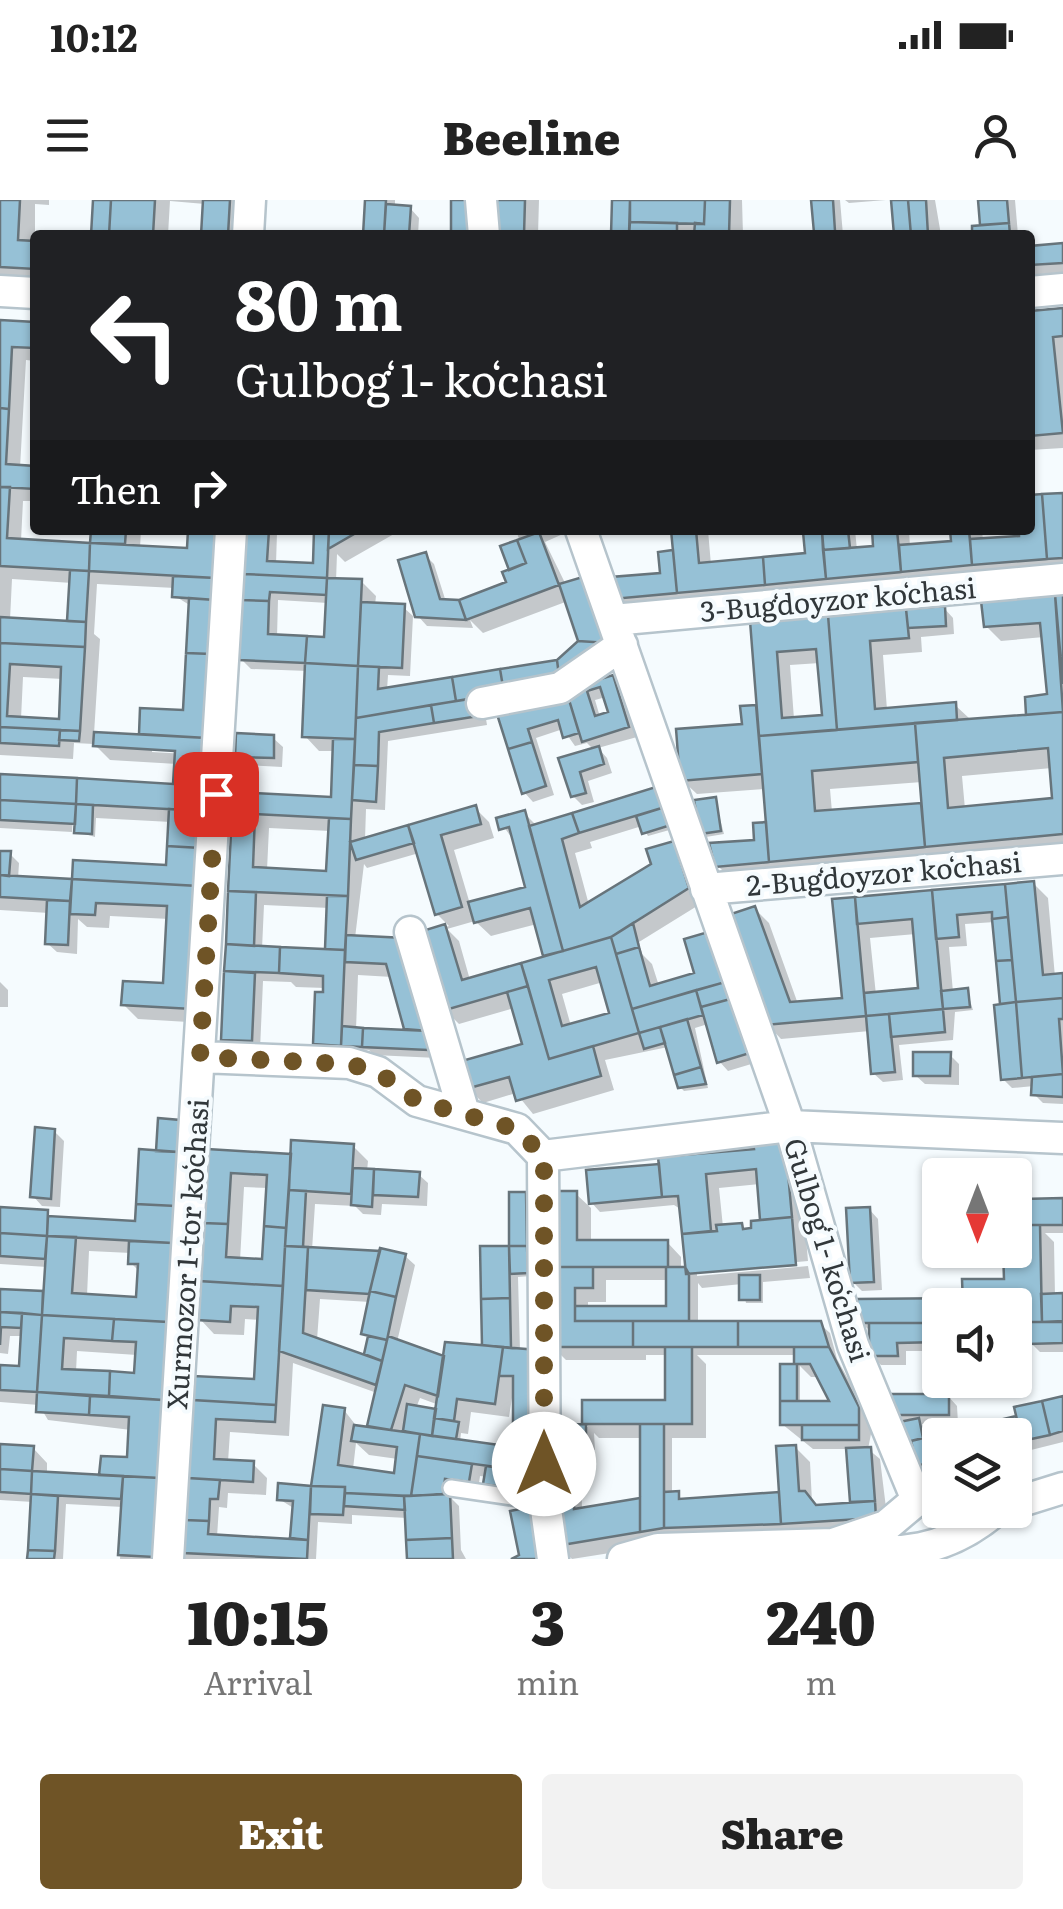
<!DOCTYPE html>
<meta charset="utf-8">
<style>
:root{--surface:#fff;--page:#f2f2f2;--text:#222;--muted:#767676;--accent:#6f5426}
body{margin:0;font-family:Literata,serif;background:var(--page);color:var(--text);height:100vh;display:flex;flex-direction:column;font-size:38px;white-space:nowrap}
*{box-sizing:border-box;margin:0}
p{font-size:32px;color:var(--muted)}
.icon{flex:none;width:55px;height:55px;fill:none;stroke:currentColor;stroke-width:2;stroke-linecap:round;stroke-linejoin:round}
.map{position:relative;height:1359px;overflow:hidden}
.drawer{display:flex;flex-direction:column;background:var(--surface);flex:1}
.drawer>*{flex:none}
.guide{position:absolute;left:30px;top:30px;width:1005px;height:305px;border-radius:10px;box-shadow:0 2px 8px #0004;background:#202124;color:#fff;overflow:hidden}
.needle{width:65px;rotate:180deg}
.buttons{position:absolute;left:922px;top:958px;display:grid;gap:20px}
.buttons a{display:grid;place-items:center;width:110px;height:110px;border-radius:10px;background:var(--surface);box-shadow:0 2px 8px #0004;font-size:50px}
.pin{position:absolute;display:grid;place-items:center;width:85px;height:85px;color:#fff;margin:-42px;border-radius:20px;box-shadow:0 5px 15px #0006}
.me{position:absolute;width:110px;margin:-55px;rotate:0deg;stroke-linejoin:round;filter:drop-shadow(0 0 8px #0008)}
.turn{display:flex;align-items:center;gap:35px;height:210px;padding:0 40px;font-size:45px}
.turn .icon{width:130px;height:130px;stroke-width:2.5}
.turn b{display:block;font-size:70px;line-height:85px}
.then{display:flex;align-items:center;height:95px;padding:0 40px;background:#0003;gap:20px;font-size:38px}
.eta{display:flex;justify-content:space-evenly;align-items:center;height:170px;text-align:center}
.eta b{font-size:60px;font-weight:800;line-height:70px}
.action{display:flex;gap:20px;margin-top:auto;padding:20px 40px}
.action a{flex:1;height:115px;border-radius:10px;background:var(--accent);color:#fff;font-size:40px;font-weight:800;line-height:115px;text-align:center}
.action a+a{background:var(--page);color:var(--text)}
.status{display:flex;justify-content:space-between;align-items:center;height:70px;padding:0 50px;background:var(--surface);direction:ltr}
.status svg{height:28px;fill:currentColor}
header{display:flex;justify-content:space-between;align-items:center;height:130px;padding:0 40px;background:var(--surface);font-size:45px;font-weight:800}
.map>svg:first-child{display:block}
.shadow{fill:#0003;fill-rule:evenodd}
.building{fill:#96c1d6;stroke:#67747b;stroke-width:2.5;fill-rule:evenodd}
.lines{fill:none;stroke-linecap:round;stroke-linejoin:round}
.service-casing{stroke:#b6c4cc;stroke-width:20}
.minor-casing{stroke:#b6c4cc;stroke-width:35}
.service{stroke:#fff;stroke-width:15}
.minor{stroke:#fff;stroke-width:30}
.route{stroke:#6f5426;stroke-width:18;stroke-dasharray:0 32.4}
.labels{text-anchor:middle;stroke-width:8;stroke-linejoin:round;paint-order:stroke}
.street-label{font-size:28px;fill:#31373a;stroke:#f5fbfe}
</style>
<div class="status"><b>10:12</b><svg viewBox="0 0 49 12"><path d="M0 12V9h3v3zM5 12V6h3v6zM10 12V3h3v9zM15 12V0h3v12zM26 1h20v11H26zM47 4h2v5h-2z"/></svg></div>
<header><svg class="icon" aria-label="menu" viewBox="0 0 24 24"><path d="M4 6h16M4 12h16M4 18h16"/></svg>Beeline<svg class="icon" aria-label="person" viewBox="0 0 24 24"><circle cx="12" cy="8" r="4"/><path d="M4 21q1-7 8-7t8 7"/></svg></header>
<div class="map">
<svg width="1063" height="1359" viewBox="0 0 1063 1359">
<rect width="100%" height="100%" fill="#f5fbfe"/>
<path class="shadow" d="M0,0H49V5L35,4V81L0,79Z
M96,0H245L243,35H203L205,4L170,1L168,35H94Z
M367,0H395V5L410,8L419,18L418,35H365Z
M500,0H539L538,35H499Z
M615,0H742L743,35L686,31V35H614Z
M813,0H840L843,35L816,32Z
M845,0H886L849,3Z
M893,0H935L941,35H896Z
M980,0H1015L1018,35H975L982,27Z
M1063,46V72L1030,75V48Z
M1063,113V248L1030,250V116Z
M0,123L35,125V161L26,160L20,268L35,269V301H23L21,341L93,345L94,330H141L140,348L189,350L190,330H233L205,823L138,819L123,804L165,786L169,719L110,716L109,728L87,727L78,719L77,754L57,752L47,743L49,713L0,710V653L10,654L19,663L18,679L74,682L168,668L171,622L96,618L95,637L77,632L78,616H73L72,632L0,628V577L176,586L177,564L110,560L94,544L74,543L73,559L0,555ZM12,379L72,383L73,424L10,420ZM97,384L175,388V396L191,406L185,513L143,511L141,537L94,534L100,439L94,434ZM23,477L63,479L61,521L21,519ZM152,547L188,549L187,554L152,552Z
M1063,296V367L625,408L615,398L663,375L676,357L674,330H708L711,365L808,355L828,330H855L857,350L876,348L874,330H909L910,347L954,343L953,330H982L983,341L1022,338L1021,330H1030V297Z
M247,330L277,333L276,364L315,366L317,330H401L345,362L337,354L336,381H361L376,396L375,405L403,407L413,416L410,476L388,475L387,490L558,462L581,442L568,401L483,433L470,420L473,428L427,426L418,416L401,362L425,355L434,364L446,402H459L509,384L506,374L512,371L503,348L520,342L516,330H507H572L545,342L566,385L585,378L594,388L617,453L573,490L612,478L622,488L637,537L598,548L607,558L612,573L588,581L594,602L582,605L573,596L561,560L594,550L587,543L575,546L563,529L536,538L554,595L533,602L524,592L499,513L537,498L484,507L487,525L388,541L385,610L366,609L365,640L475,608L489,622L494,638L454,650L470,704L528,688L516,644L499,620L524,613L537,626L658,589L667,598L673,629L648,636L642,626L590,642L592,648L575,653L589,705L653,665L649,651L674,644L688,658L702,703L639,742L642,754L652,764L659,786L697,775L687,741L714,733L728,747L742,795L735,797L758,862L728,871L719,861L708,824L695,828L708,888L684,891L680,887L668,847L605,860L614,890L533,914L516,893L483,903L468,888L461,863L525,845L514,808L459,824L444,809L422,733L449,726L437,714L419,653L367,668L364,664L355,738L404,740L419,755L442,844H438L437,858L374,855L369,850L355,849V859L330,858L315,843L318,795H325V788L296,787L291,782L263,781L260,850L233,848L224,839L235,595L333,599L335,551H319L305,536L308,471L251,469L241,459ZM278,400L328,403L327,439L277,437ZM606,497L611,514L600,517L595,500ZM269,628L330,631L329,673L267,670ZM264,705L329,708L328,748L332,752L262,749ZM475,721L491,736L537,724L547,758L470,780L459,741L447,729ZM358,775L392,777L410,832L356,830ZM603,782L612,815L571,826L562,794ZM671,821L672,826L647,833V828Z
M1063,396V654L727,675L717,665L757,642L769,629L765,589L697,594L682,580L744,527L743,508L759,507L752,424L944,408L953,418L954,434L921,437L922,452L883,455L887,510L955,505L970,519L1029,517L1050,497L1044,437L1001,441L986,426L984,403ZM820,463L824,517L794,519L790,465ZM1052,568L1055,601L965,609L962,576ZM922,582L924,605L832,612L830,589Z
M273,538L283,547L282,567L247,565L237,556Z
M715,600L724,634L706,637L702,633Z
M1034,684L1048,698L1055,777L1063,776V904L1043,903L1034,894V886L1012,888L1003,879L995,722L965,724L967,746L949,747L953,792L967,791L973,810L955,812L953,840L899,845L903,880L883,882L873,873L870,831L781,839L767,824L754,708L769,723L798,804L844,800L835,702ZM916,734L921,790L876,795L870,738Z
M0,782L8,790V807H0Z
M950,855L959,864V885L925,884L915,875Z
M54,931L64,941L60,1007L42,1006L33,996Z
M353,946L368,961L367,971L418,974L428,983L427,1006L382,1004L381,1015L363,1014L355,1006L315,1004L312,1050H380L405,1056L415,1065L397,1142L446,1160L485,1148L483,1048H512L525,994L535,1004L531,1076L518,1077L520,1151L551,1228L588,1227L585,1223L667,1203V1155H646V1160H566L552,1146L576,994L591,1008V1042H667L681,1057V1069H688L682,1010L674,1005L600,1012L591,1002L588,973L799,957L808,1061L697,1071V1076L808,1066L810,1078L763,1082V1103H746L742,1084L702,1088L698,1083V1124H820L830,1133L837,1159L873,1224L868,1249L880,1259L889,1332L654,1346L572,1359L558,1345L544,1300L496,1293L486,1283L487,1277L480,1276L478,1290L454,1287L452,1299L459,1306L461,1350L466,1359H409L407,1318L352,1315V1324L318,1322L316,1359H185L196,1178L256,1182L260,1120L245,1119L244,1135L214,1134L200,1119L210,952L293,956ZM760,984L763,1022L746,1030L741,1025L723,1027L719,988ZM244,987L268,988L264,1062L240,1061ZM606,1080H668V1109H588V1102H606ZM320,1099L370,1102L363,1133L370,1140L367,1153L374,1160L317,1140ZM697,1155H796L782,1224L813,1249H849L853,1305L818,1307L812,1302L810,1262L795,1247L781,1295L685,1301L672,1294V1238H706V1164ZM293,1163L377,1193L368,1229L358,1228L344,1210L319,1290L280,1286L279,1299L295,1309L293,1341L217,1337L219,1307L227,1308L228,1293L266,1295L267,1278L253,1264L228,1262L230,1232L289,1236ZM800,1166L811,1177H820L833,1203H800ZM420,1198L439,1205L438,1211L416,1208ZM512,1198L515,1250L460,1242L461,1233L468,1234L471,1212L509,1217ZM594,1233L599,1238H643V1300L582,1310L581,1250H595ZM356,1243L369,1255L398,1259L396,1275L353,1269Z
M186,964L163,1359H120L123,1307L66,1304L63,1359H30L33,1302L0,1300V1246L33,1248L47,1263V1274L102,1277L129,1260L131,1230L48,1220L39,1205L0,1202V1168L21,1169L23,1136H10L8,1154L0,1153V1091L45,1097L47,1067L0,1064V1011L137,1024ZM89,1051L131,1053V1063L140,1072L139,1099L87,1096ZM77,1151L137,1155L136,1176L76,1172Z
M1015,1001H1063V1033H1045L1054,1042L1055,1096H1063V1152H1040L1031,1143V1135H1015V1105H940V1151H906V1165H881L871,1155V1131L859,1122V1101L965,1100L1006,1081V1050H1015Z
M869,1009L878,1019L882,1090L862,1091L853,1082Z
M948,1196L957,1206L958,1223L922,1224L926,1240L940,1237V1271L928,1274L893,1214Z
M1063,1198V1242L1015,1254V1235H948L1019,1218Z"/>
<path class="building" d="M0,0H20L18,40L35,41V69L0,67Z
M93,0H111L109,35H91Z
M111,0H155L153,35H109Z
M203,0H230L228,35H201Z
M365,0H386L384,35H363Z
M451,0H476L477,35H451Z
M497,0H525L524,35H496Z
M612,0H630L629,35H611Z
M630,0H705L704,24L630,22Z
M705,0H730L729,35H694L695,23L704,24Z
M811,0H833L835,31L814,33Z
M891,0H908L911,35H894Z
M908,0H926L928,35H911Z
M978,0H1007L1009,23L980,25Z
M386,4L411,6L409,35H384Z
M630,22L677,23V35H629Z
M1009,23L1010,35H972V26Z
M1063,43V63L1030,65V46Z
M1063,108V136L1053,137L1063,233L1030,236V111Z
M0,120L35,122V148L12,147L9,209L0,208Z
M0,208L9,209L6,264L35,266V289L0,287Z
M0,287H10L7,338L90,343L89,371L0,366Z
M1063,293V358L1047,359L1042,294Z
M1042,294L1047,359L972,365L970,339L1019,336V330H1030V295Z
M91,330H126L125,344L90,343Z
M188,330H218L216,378L89,371L90,343L187,348Z
M245,330H269L267,361L313,363L314,330H329L327,378L243,374Z
M329,330H361L328,349Z
M671,330H696L699,363L763,357L765,385L677,393Z
M848,330L850,348L823,350L822,331Z
M872,330H897L901,372L826,379L823,350L873,346Z
M950,330H969L972,365L901,372L899,345L951,341Z
M822,331L826,379L765,385L763,357L805,353L803,332Z
M539,332L559,385L466,420L459,400L506,382L502,372L526,363L517,340Z
M517,340L526,363L509,370L500,346Z
M673,350L677,393L613,399L611,377L660,373L658,352Z
M426,352L440,399L459,400L466,420L415,417L398,360Z
M70,370L89,371L86,422L67,421Z
M243,374L327,378L326,395L270,392L269,401L241,400Z
M173,376L216,378L214,400L172,397Z
M586,376L609,443L578,441L559,384Z
M327,378L362,379L358,466L305,463L307,436L324,437Z
M1063,393V484L1055,394Z
M1055,394L1063,512L1026,515L1025,497L1047,494L1040,423L984,427L981,401Z
M189,398L214,400L211,454L186,453Z
M241,400L269,401L268,434L307,436L305,463L239,460Z
M361,402L405,404L402,468L358,466Z
M945,406L946,426L908,428L906,409Z
M906,409L909,438L870,441L875,509L956,502L957,520L837,530L828,415Z
M828,415L837,530L759,536L750,421ZM816,449L822,515L782,518L777,452Z
M0,417L86,422L85,447L0,443Z
M578,441L609,443L560,484L557,460Z
M0,443L85,447L80,531L0,527ZM10,464L61,467L59,519L7,516Z
M186,453L211,454L207,538L139,534L140,508L183,510Z
M557,460L560,484L504,493L500,469Z
M305,463L358,466L355,539L302,537Z
M358,466L379,467L378,489L452,477L456,501L356,518Z
M500,469L504,493L456,501L452,477Z
M613,475L629,527L582,542L566,490ZM600,487L608,512L595,516L587,491Z
M566,490L579,533L563,538L558,520L528,529L532,542L508,549L496,511Z
M476,498L479,516L434,523L431,505Z
M431,505L434,523L379,532L378,566L354,565L356,518Z
M756,505L762,574L680,581L676,529L742,524L740,506Z
M1063,512V634L925,647L915,523ZM1048,548L1052,598L948,608L944,558Z
M915,523L918,562L812,571L815,611L921,603L925,647L769,662L759,536Z
M0,527L60,530L59,546L0,543Z
M60,530L80,531L79,541L59,540Z
M94,532L207,538L203,611L76,604L77,578L173,584L175,551L93,546Z
M236,533L274,535V558L235,557Z
M333,539H355L351,619L232,613L233,592L331,597Z
M532,542L546,586L522,594L508,549Z
M599,546L604,564L580,572L586,593L571,597L558,558Z
M354,565L378,566L376,602L352,600Z
M0,574L77,578L76,604L0,600Z
M659,586L665,607L579,633L572,613Z
M716,597L721,631L700,634L694,600Z
M0,600L76,604L75,624L0,620Z
M76,604L93,605L92,634L74,633Z
M476,605L481,624L441,635L462,707L435,715L408,625Z
M665,607L671,625L642,634L636,616Z
M169,609L203,611L200,648L167,646Z
M525,610L563,751L543,756L530,708L474,723L468,702L525,687L509,627L499,630L496,618Z
M232,613L255,614L253,667L326,671L329,618L351,619L348,696L228,691Z
M572,613L579,633L562,639L580,707L651,664L646,649L674,641L689,688L611,737L563,751L529,626Z
M766,622L769,662L715,667L709,643L754,640L753,623Z
M408,625L414,643L356,660L350,642Z
M167,646L200,648L198,686L72,679L73,660L166,665Z
M0,651H11L9,676L0,675Z
M0,675L72,679L70,701L0,697Z
M72,679L198,686L192,809L121,805L123,781L163,783L167,706L96,703L95,715L70,714Z
M1034,681L1043,775L1063,773V798L1016,802L1005,684Z
M1005,684L1008,717L992,719V712L957,715L959,737L936,739L932,690Z
M932,690L943,809L866,816L864,793L918,788L912,719L857,724L855,697Z
M228,691L256,692L254,746L226,744Z
M327,696H348L345,750L325,749Z
M855,697L866,816L765,825L725,716L755,706L790,802L842,798L832,699Z
M47,700L70,701L68,745L45,744Z
M1008,717L1012,760L996,761L992,719Z
M633,723L639,747L616,754L611,737Z
M445,724L462,780L521,763L528,786L442,811L419,732Z
M715,730L729,781L632,809L616,754L639,747L650,786L694,773L684,739Z
M346,735L405,738L429,831L404,829L386,764L345,762Z
M611,737L639,833L549,859L521,763ZM596,767L609,813L562,826L549,780Z
M226,744L280,747L279,773L224,771Z
M280,747L345,750L341,846L313,844L315,792H323V776L279,773Z
M1012,760L1016,802L1000,804L996,761Z
M224,771L255,773L252,841L221,840Z
M729,781L734,798L701,807L696,790Z
M528,786L549,859L593,846L601,876L516,901L509,877L466,889L458,862L522,844L507,792Z
M968,788L970,807L943,809L941,791Z
M696,790L703,815L639,833L632,809Z
M734,798L750,853L717,863L701,807Z
M1063,798V819H1059L1063,874L1022,878L1016,802Z
M1016,802L1022,878L1001,880L994,805Z
M943,809L945,832L891,837L889,814Z
M889,814L895,872L871,874L866,816Z
M687,819L701,867L674,875L660,827Z
M342,826L363,828L362,847L341,846Z
M660,827L665,843L644,849L639,833Z
M363,828L429,831L428,850L362,847Z
M913,852H951L950,876H913Z
M701,867L706,884L678,888L674,875Z
M1063,874V897L1031,895L1032,877Z
M158,918L180,920L178,952L156,951Z
M35,927L55,929L51,999L30,997Z
M291,940L354,944L351,994L289,990Z
M785,940L792,1017L760,1020L756,969L706,974L711,1031L682,1034L678,996L662,997L658,957L754,949L753,943Z
M139,949L178,952L175,1006L136,1004Z
M207,949L291,954L286,1028L264,1026L267,975L231,973L228,1024L203,1023Z
M659,964L662,997L589,1004L586,970Z
M353,968L374,969L372,1007L351,1005Z
M374,969L420,972L418,997L373,995Z
M289,990L306,991L303,1047L285,1046Z
M549,991H577V1040H668V1067H549Z
M509,992H526L527,1046H509Z
M1063,998V1025H1023V999Z
M1015,999H1023V1025H1040L1042,1122H1015V1105H963L962,1079H1004L1003,1050H1015Z
M136,1004L175,1006L173,1043L47,1036L48,1016L135,1021Z
M0,1007L48,1010L47,1036L0,1033Z
M870,1007L874,1082L850,1083L846,1008Z
M792,1017L796,1065L686,1074L682,1034L717,1031L716,1025L742,1023L743,1029L751,1028V1021Z
M203,1023L228,1024L226,1057L262,1059L264,1026L286,1028L283,1086L199,1081Z
M0,1033L47,1036L45,1059L0,1056Z
M47,1036L76,1037L72,1093L136,1097L138,1064H128L129,1041L173,1043L168,1122L42,1115Z
M285,1046L308,1047L303,1133L382,1161L376,1185L279,1151Z
M480,1046H509L510,1098L481,1099Z
M509,1046H527L528,1073L510,1074Z
M308,1047L380,1051L369,1094L306,1090Z
M380,1048L406,1054L396,1097L370,1091Z
M549,1067H593V1088H575V1121H633V1147H549Z
M666,1067H685L689,1074V1121H575V1106H666Z
M739,1075H760V1100H739Z
M199,1081L283,1086L276,1205L193,1200L194,1176L254,1179L258,1107L231,1106L230,1122L197,1120Z
M0,1089L43,1091L42,1115L0,1112Z
M370,1091L396,1097L387,1140L361,1134Z
M1063,1093V1121L1042,1122L1041,1094Z
M510,1098L511,1148L482,1145L481,1099Z
M963,1098V1105H940V1123H857V1099Z
M0,1112L22,1113L21,1128L1,1127L0,1145Z
M22,1113L42,1115L37,1192L0,1190V1165L19,1166Z
M42,1115L114,1119L112,1141L64,1138L62,1169L110,1171L109,1196L37,1192Z
M114,1119L168,1122L163,1200L109,1196L110,1171L134,1173L136,1142L112,1141Z
M633,1121H738V1147H633Z
M738,1121H821L829,1147H738Z
M1028,1122H1063V1143L1028,1144Z
M869,1123H940V1142L897,1143L898,1156H869Z
M368,1136L387,1140L382,1161L364,1154Z
M388,1136L444,1156L438,1196L405,1185L391,1230L367,1226Z
M445,1142L503,1147L495,1204L457,1199L454,1221L434,1218Z
M503,1147L538,1150V1273L417,1256L420,1234L513,1247V1176H499Z
M665,1147H692V1224H582V1200H665Z
M794,1147H829L859,1207V1225H780V1201H829L810,1164H794Z
M780,1164H797V1201H780Z
M37,1192L90,1196L89,1215L36,1212Z
M890,1194H949V1215H891Z
M90,1196L163,1200L159,1278L99,1275L101,1256L127,1257L129,1217L89,1215Z
M1063,1196V1231L1050,1235L1042,1201Z
M193,1200L276,1205L275,1222L216,1219L214,1259L254,1261L253,1282L188,1278Z
M1042,1201L1050,1235L1022,1241L1014,1207Z
M407,1204L436,1209L432,1236L403,1231Z
M323,1205L345,1208L338,1265L394,1273L397,1247L351,1241L354,1225L420,1234L411,1296L345,1293V1287L311,1286Z
M1016,1216L1022,1241L1015,1243V1235H940V1260L917,1266L911,1241Z
M434,1218L459,1222L456,1239L432,1236Z
M919,1218L923,1238L911,1241L913,1249L906,1251L899,1222Z
M586,1224V1241L572,1242L574,1299H553L552,1225Z
M640,1224H664V1328L640,1332Z
M802,1225H859V1240H802Z
M0,1244L34,1246L32,1271L0,1269Z
M796,1245L799,1291H805L816,1305L875,1301L876,1318L781,1324L776,1246Z
M871,1247L875,1301L850,1302L846,1248Z
M417,1256L472,1264L469,1282L445,1279L443,1294L411,1296Z
M486,1266L538,1273L535,1292L483,1284Z
M0,1269L32,1271L31,1294L0,1292Z
M32,1271L123,1276L121,1299L31,1294Z
M123,1276L159,1278L154,1357L118,1355Z
M188,1278L220,1280L218,1299H210L209,1321L185,1320Z
M278,1283L311,1286L308,1340L290,1338L293,1301L277,1300Z
M311,1286L345,1287L343,1315L310,1314Z
M679,1291V1299L779,1292L781,1324L664,1328V1292Z
M345,1293L404,1296L405,1310L344,1306Z
M31,1294L58,1296L55,1351L28,1350Z
M450,1294L452,1338L406,1340L404,1296Z
M640,1298V1332L556,1346L553,1299H574V1309Z
M535,1306L546,1359H511L519,1355L510,1311Z
M185,1320L209,1321L208,1334L308,1340L307,1359L183,1353Z
M452,1338L453,1359H407L406,1340Z
M28,1350L55,1351L54,1359H27Z"/>
<g class="lines">
<g class="service-casing">
<path id="service" d="M451,1288L545,1302"/>
</g>
<g class="minor-casing">
<path id="minor" d="M481,0L484,35
M248,35L250,0
M0,91L35,93
M1030,92L1063,89
M581,330L790,926L1063,938
M613,420L1063,379
M482,503L560,488L622,445
M706,689L1063,659
M410,732L464,913
M200,857L349,863L378,872L417,901L517,929L543,956L790,926L853,1145L917,1300
M543,956L545,1302L553,1359
M1015,1303L1063,1288
M836,1345C897,1359 948,1351 996,1310
M168,1359L231,330
M623,1359L658,1349L833,1344L886,1326L917,1300L940,1296"/>
</g>
<use href="#service" class="service"/>
<use href="#minor" class="minor"/>
</g>
<g class="lines">
<path class="route" d="M216,594L200,857L349,864L378,872L417,901L516,929L544,956V1264"/>
</g>
<g class="labels">
<g class="street-label">
<text transform="translate(838 400) rotate(-5)" y="10">3-Bugʻdoyzor koʻchasi</text>
<text transform="translate(884 674) rotate(-5)" y="10">2-Bugʻdoyzor koʻchasi</text>
<text transform="translate(827 1050) rotate(73)" y="10">Gulbogʻ 1- koʻchasi</text>
<text transform="translate(188 1054) rotate(-86)" y="10">Xurmozor 1-tor koʻchasi</text>
</g>
</g>
</svg>
<div class="buttons">
<a><svg class="needle" viewBox="-14 -14 28 28"><path d="M0-13l5 13h-10z" fill="#e53935"/><path d="M0 13l5-13h-10z" fill="#767676"/></svg></a>
<a><svg class="icon" aria-label="sound" viewBox="0 0 24 24"><path d="M4 9h4l5-4v14l-5-4H4zM17 9q2 3 0 6"/></svg></a>
<a><svg class="icon" aria-label="layers" viewBox="0 0 24 24"><path d="M12 4l9 5-9 5-9-5zM3 14l9 5 9-5"/></svg></a>
</div>
<div class="pin" style="left:216px;top:594px;background:#d93025"><svg class="icon" aria-label="arrive" viewBox="0 0 24 24"><path d="M6 21V4h12l-3 4 3 4H6"/></svg></div>
<svg class="me" style="left:544px;top:1264px" viewBox="-20 -20 40 40"><circle r="19" fill="#fff"/><path d="M0-13L10 11 0 6-10 11z" fill="#6f5426"/></svg>
<div class="guide">
<div class="turn"><svg class="icon" aria-label="left" viewBox="0 0 24 24"><path d="M17 20v-9H6M10 6l-5 5 5 5"/></svg><div><b>80 m</b>Gulbogʻ 1- koʻchasi</div></div>
<div class="then">Then<svg class="icon" aria-label="right" viewBox="0 0 24 24"><path d="M7 20v-9h11M14 6l5 5-5 5"/></svg></div>
</div>
</div>
<section class="drawer">
<div class="eta">
<div><b>10:15</b><p>Arrival</p></div>
<div><b>3</b><p>min</p></div>
<div><b>240</b><p>m</p></div>
</div>
<div class="action"><a>Exit</a><a>Share</a></div>
</section>
